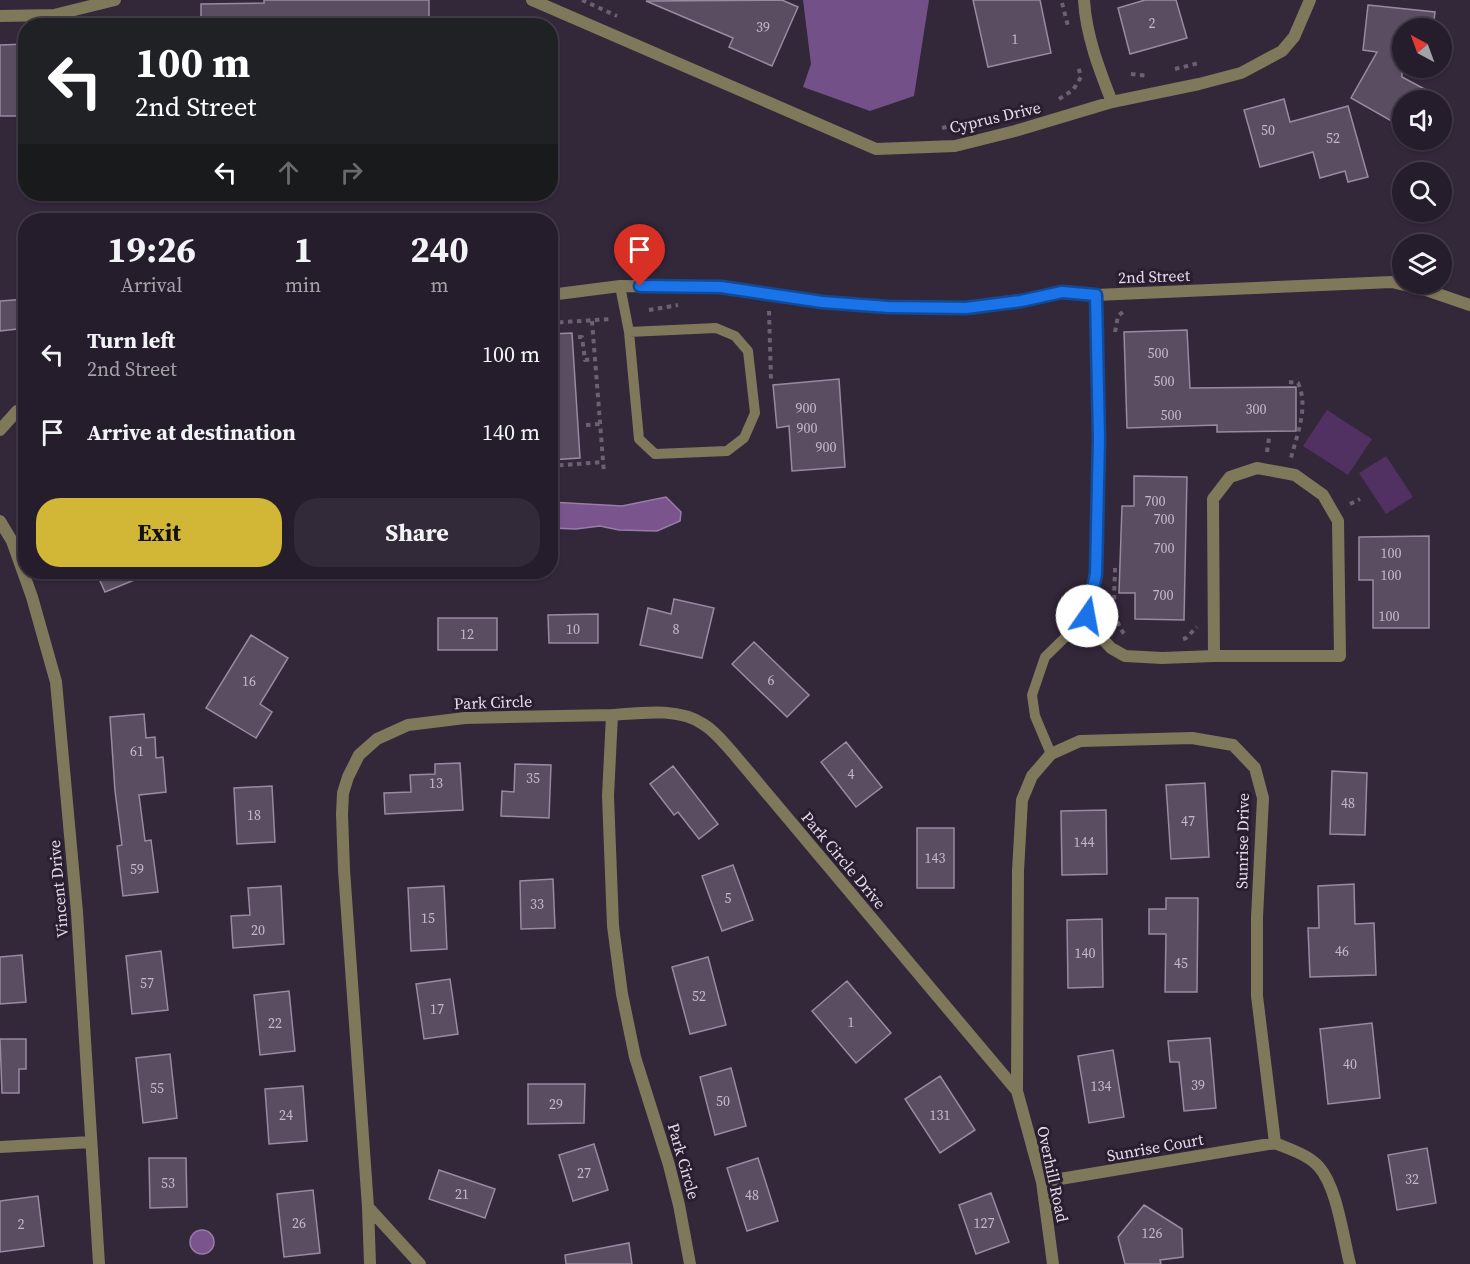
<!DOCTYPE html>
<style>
:root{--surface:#261d2c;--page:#322a38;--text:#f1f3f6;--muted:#a4a2a9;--line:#423b48;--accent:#d2b736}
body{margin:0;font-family:"Source Serif 4",serif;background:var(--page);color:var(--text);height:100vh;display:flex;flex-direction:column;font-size:22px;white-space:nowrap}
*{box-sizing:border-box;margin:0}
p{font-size:20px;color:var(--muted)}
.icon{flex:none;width:33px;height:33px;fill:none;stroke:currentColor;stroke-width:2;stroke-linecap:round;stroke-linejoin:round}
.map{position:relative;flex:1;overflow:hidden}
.side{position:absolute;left:18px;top:213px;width:540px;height:366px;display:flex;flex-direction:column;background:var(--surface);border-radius:24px;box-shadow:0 2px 4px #0004,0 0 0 2px var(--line)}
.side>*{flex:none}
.top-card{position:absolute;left:18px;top:18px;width:540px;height:183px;border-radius:24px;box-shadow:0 2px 4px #0004,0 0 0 2px var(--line);background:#202124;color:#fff;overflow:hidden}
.needle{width:39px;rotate:319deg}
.controls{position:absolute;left:1392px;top:18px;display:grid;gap:12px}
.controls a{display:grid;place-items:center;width:60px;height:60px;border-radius:50%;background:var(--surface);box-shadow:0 2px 4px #0004,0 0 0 2px var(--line);font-size:30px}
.pin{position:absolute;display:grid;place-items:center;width:51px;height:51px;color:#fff;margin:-62px -26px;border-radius:50% 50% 50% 0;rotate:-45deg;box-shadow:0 0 6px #0007}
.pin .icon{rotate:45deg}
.me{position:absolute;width:66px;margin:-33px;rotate:12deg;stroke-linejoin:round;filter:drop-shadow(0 0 4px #0008)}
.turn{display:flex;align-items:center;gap:21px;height:126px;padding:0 18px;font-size:27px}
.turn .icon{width:78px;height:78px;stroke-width:2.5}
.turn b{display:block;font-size:42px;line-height:51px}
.lanes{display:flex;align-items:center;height:57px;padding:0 18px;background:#0003;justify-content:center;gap:30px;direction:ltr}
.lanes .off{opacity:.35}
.eta{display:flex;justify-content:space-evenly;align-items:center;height:102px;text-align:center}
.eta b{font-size:36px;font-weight:700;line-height:42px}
.primary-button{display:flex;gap:12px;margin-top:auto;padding:12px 18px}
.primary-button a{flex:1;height:69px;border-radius:24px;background:var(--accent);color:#111;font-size:24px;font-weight:700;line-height:69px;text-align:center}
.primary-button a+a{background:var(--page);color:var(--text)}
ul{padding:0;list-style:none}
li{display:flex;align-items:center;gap:18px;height:78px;padding:0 18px}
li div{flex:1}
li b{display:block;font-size:22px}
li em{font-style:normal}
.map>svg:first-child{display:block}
.green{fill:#513062}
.forest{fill:#745088}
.water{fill:#79548d;stroke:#997da9;stroke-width:1.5}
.building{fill:#5a4d61;stroke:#988aa1;stroke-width:1.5}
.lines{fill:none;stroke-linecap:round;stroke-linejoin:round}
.path{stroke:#6c6172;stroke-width:4;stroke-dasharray:4.5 4.5;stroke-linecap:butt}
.lane{stroke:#7f785b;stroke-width:10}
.street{stroke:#7f785b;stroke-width:12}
.route-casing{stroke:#114b97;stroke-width:15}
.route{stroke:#1a73e8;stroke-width:10}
.labels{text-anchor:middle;stroke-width:6;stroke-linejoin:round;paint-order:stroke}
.number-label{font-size:14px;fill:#c2b8c7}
.street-label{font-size:16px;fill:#e4dce9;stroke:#291d30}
</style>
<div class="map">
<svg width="1470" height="1264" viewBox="0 0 1470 1264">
<rect width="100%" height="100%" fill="#33273a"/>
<path class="green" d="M1327,410L1372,439L1348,475L1303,446Z
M1386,456L1413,497L1386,514L1359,473Z"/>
<path class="forest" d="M803,0H929L914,96L870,111L803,87L811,64Z"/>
<path class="water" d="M666,497L681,512L680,521L657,531L619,530L600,526L576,529L551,528V502L622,506Z
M190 1242a12 12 0 1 1 24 0a12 12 0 1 1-24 0Z"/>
<path class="building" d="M264,0H429V26H201V4L264,3Z
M782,0L798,7L772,66L729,47L733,38L646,1Z
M973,0H1040L1051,53L988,67Z
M1145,0H1176L1187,38L1130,54L1118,8Z
M1368,5L1435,12L1433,28H1402V77L1445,100H1402V127L1351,98L1377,52L1363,50Z
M26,44V116H0V45Z
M1284,99L1290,122L1348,106L1368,177L1348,182L1345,171L1320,178L1313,152L1260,167L1244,110Z
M26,299V328L0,331V301Z
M1187,330L1190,388L1296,387V431L1217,432V425L1127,428L1124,332Z
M572,333L580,458L550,460V334Z
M839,379L845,467L792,471L789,426L777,428L773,385Z
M1134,476L1187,477L1184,620L1135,619V593H1119L1122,506H1134Z
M1429,536V628H1373V580H1359V537Z
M96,572H154L105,592Z
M674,599L714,608L702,658L640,645L648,608L671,614Z
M598,614V643H549L548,615Z
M438,618H497V650H438Z
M251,635L288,658L260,704L272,712L256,738L206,708Z
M754,642L809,695L787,717L732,664Z
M144,714L146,738L155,737L156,758L163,757L166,792L139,795L145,841L151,840L158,892L123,896L117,846L122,845L115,791L110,717Z
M846,742L882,787L856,807L821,762Z
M460,763L463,810L385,814L384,793L411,792L410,775L435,774V764Z
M515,764L551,765L549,818L501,816L502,791L514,792Z
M673,766L718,824L699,839L678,812L674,815L650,784Z
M1332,771L1367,773L1365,835L1330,834Z
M1205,783L1209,857L1171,859L1166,785Z
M272,786L275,842L237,844L234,788Z
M1106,810L1107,874L1062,875L1061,811Z
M917,828H954V888H917Z
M733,865L753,920L722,931L702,876Z
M553,879L555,928L521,929L520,881Z
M1354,884L1355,924L1374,923L1376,975L1310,977L1308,928H1319L1318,886Z
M281,886L284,944L233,948L231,916L250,915L248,888Z
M444,886L447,949L411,951L408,888Z
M1166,898H1198L1197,992H1165L1166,934H1149V909H1166Z
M1102,919L1103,987L1068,988L1067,920Z
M161,951L168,1010L132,1014L126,956Z
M22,955L26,1002L0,1004V957Z
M708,957L726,1025L690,1034L672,967Z
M450,979L458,1034L424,1039L416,984Z
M847,981L891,1033L856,1063L812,1011Z
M289,991L295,1051L260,1055L254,995Z
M1372,1023L1380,1098L1328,1104L1320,1029Z
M1210,1038L1216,1108L1184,1111L1179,1062H1170L1168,1041Z
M0,1039H26V1069H19V1093H2Z
M1113,1050L1124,1117L1089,1123L1078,1056Z
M170,1054L177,1118L143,1123L136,1058Z
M731,1068L746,1126L715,1135L700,1077Z
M940,1076L975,1130L940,1153L905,1099Z
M528,1084H585L584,1123L528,1124Z
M303,1086L307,1141L269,1144L265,1089Z
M594,1144L608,1190L573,1201L559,1155Z
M1427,1148L1436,1203L1397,1210L1388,1155Z
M149,1158H186L187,1207L150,1208Z
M758,1158L778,1221L747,1231L727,1168Z
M439,1170L495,1189L485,1218L429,1199Z
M313,1190L320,1253L284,1257L277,1194Z
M991,1193L1009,1242L976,1254L959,1205Z
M38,1196L44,1246L0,1252V1201Z
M1144,1205L1182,1229L1183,1257L1160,1260L1161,1264H1125L1118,1237Z
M629,1243L632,1264H566L565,1255Z"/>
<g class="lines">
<path class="path" d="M582,0L617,16
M1062,3L1068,26
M1175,69L1199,63
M1131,74L1148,76
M1059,99L1073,90L1081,77L1078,66
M942,128L1000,115
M649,310L678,305
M769,311L771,379
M592,321L604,473
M550,323L611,319
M1115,332L1118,316L1125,310
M578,337H582L585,360L595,359
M1289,382L1298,383C1309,406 1297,435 1291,458
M586,425L600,424
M1267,452L1269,438
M550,466L604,462
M1350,504L1360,499
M1115,568C1115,590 1110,617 1125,635
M1183,639L1186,638L1197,627"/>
<path class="lane" d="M620,286L629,332L639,439L655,454L727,451L744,438L755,413L748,351L735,336L716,328L629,332
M1051,754L1035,716L1032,695L1045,657L1087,616"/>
<path class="street" d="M532,0L876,149L955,146L1015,131L1112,102L1199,84L1241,73L1282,51L1294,37L1310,0
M1084,0C1086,35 1099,69 1112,102
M0,16L54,15L115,0
M550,295L620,286L721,287L822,302L888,307L966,308L1021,301L1062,292L1096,295L1392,282L1429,291L1470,305
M1096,295L1099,439L1096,574L1087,616L1098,634L1111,648L1125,656L1162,658L1214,656L1213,499L1230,477L1257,468L1295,475L1323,495L1338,521L1340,656H1214
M0,430L17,411
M0,521L12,541L32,597L56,682L77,912L99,1264
M612,715L608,796L613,926L622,994L635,1057L669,1165L679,1205L690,1264
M1275,1143C1289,1149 1309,1155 1319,1167C1337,1187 1343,1237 1350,1264
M0,1147L91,1142
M1042,1182L1275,1143
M368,1207L420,1264
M370,1264L368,1207L344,870L342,814L343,793L348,777L359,755L377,739L408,725L465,718L612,715C640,713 678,707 703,724C715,731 724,743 733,753L1017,1091
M1053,1264L1042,1182L1017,1091L1018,871L1022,800L1032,776L1051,754L1080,741L1192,738L1233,745L1255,768L1263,798L1257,917V996L1275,1143"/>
</g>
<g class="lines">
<g class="route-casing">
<path id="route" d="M640,286L721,287L822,302L888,307L966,308L1021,301L1062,292L1096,295L1099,439L1096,574L1087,616"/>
</g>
<use href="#route" class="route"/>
</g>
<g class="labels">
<g class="number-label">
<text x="1152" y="28">2</text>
<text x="763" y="32">39</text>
<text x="1015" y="44">1</text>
<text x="1268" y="135">50</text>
<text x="1333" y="143">52</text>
<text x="1158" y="358">500</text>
<text x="1164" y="386">500</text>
<text x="806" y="413">900</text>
<text x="1256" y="414">300</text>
<text x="1171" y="420">500</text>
<text x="807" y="433">900</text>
<text x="826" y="452">900</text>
<text x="1155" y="506">700</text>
<text x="1164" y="524">700</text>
<text x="1164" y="553">700</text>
<text x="1391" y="558">100</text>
<text x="1391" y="580">100</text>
<text x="1163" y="600">700</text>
<text x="1389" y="621">100</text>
<text x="573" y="634">10</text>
<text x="676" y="634">8</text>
<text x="467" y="639">12</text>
<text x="771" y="685">6</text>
<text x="249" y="686">16</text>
<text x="137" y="756">61</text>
<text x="851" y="779">4</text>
<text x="533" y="783">35</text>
<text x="436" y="788">13</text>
<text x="1348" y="808">48</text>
<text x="254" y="820">18</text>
<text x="1188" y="826">47</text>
<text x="1084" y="847">144</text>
<text x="935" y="863">143</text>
<text x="137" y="874">59</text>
<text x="728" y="903">5</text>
<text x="537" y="909">33</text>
<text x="428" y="923">15</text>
<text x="258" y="935">20</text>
<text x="1342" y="956">46</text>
<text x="1085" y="958">140</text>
<text x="1181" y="968">45</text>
<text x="147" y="988">57</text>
<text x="699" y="1001">52</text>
<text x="437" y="1014">17</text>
<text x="851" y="1027">1</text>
<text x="275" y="1028">22</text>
<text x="1350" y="1069">40</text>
<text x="1198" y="1090">39</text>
<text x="1101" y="1091">134</text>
<text x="157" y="1093">55</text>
<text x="723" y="1106">50</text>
<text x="556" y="1109">29</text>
<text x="286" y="1120">24</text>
<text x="940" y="1120">131</text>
<text x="584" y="1178">27</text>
<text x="1412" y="1184">32</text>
<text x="168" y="1188">53</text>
<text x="462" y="1199">21</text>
<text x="752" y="1200">48</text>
<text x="299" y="1228">26</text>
<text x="984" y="1228">127</text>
<text x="21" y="1229">2</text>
<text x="1152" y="1238">126</text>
</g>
<g class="street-label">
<text transform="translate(995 117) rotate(-13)" y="6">Cyprus Drive</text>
<text transform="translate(1154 276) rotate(-2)" y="6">2nd Street</text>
<text transform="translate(493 702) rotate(-2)" y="6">Park Circle</text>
<text transform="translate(1242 841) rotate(-89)" y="6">Sunrise Drive</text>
<text transform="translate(844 860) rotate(50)" y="6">Park Circle Drive</text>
<text transform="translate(58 889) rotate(-95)" y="6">Vincent Drive</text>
<text transform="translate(1155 1147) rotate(-10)" y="6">Sunrise Court</text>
<text transform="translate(684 1161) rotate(74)" y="6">Park Circle</text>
<text transform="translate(1053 1174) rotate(78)" y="6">Overhill Road</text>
</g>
</g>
</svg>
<div class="controls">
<a><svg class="needle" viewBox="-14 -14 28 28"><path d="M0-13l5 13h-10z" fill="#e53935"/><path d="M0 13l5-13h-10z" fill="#a4a2a9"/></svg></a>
<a><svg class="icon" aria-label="sound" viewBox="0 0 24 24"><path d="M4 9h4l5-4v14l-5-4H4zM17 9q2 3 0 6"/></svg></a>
<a><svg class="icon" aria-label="search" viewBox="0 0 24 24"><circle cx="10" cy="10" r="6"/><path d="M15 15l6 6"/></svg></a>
<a><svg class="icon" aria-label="layers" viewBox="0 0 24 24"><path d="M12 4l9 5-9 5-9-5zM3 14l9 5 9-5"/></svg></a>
</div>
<div class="pin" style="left:640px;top:286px;background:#d93025"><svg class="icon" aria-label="arrive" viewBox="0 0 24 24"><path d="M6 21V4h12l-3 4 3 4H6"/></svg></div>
<svg class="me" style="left:1087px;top:616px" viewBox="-20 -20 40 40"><circle r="19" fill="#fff"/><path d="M0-13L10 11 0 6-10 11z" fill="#1a73e8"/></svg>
<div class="top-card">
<div class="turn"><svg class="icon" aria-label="left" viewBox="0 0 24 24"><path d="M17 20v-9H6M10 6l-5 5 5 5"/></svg><div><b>100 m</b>2nd Street</div></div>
<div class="lanes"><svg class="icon" aria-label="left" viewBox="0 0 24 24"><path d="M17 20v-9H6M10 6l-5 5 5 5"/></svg><svg class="icon off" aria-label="ahead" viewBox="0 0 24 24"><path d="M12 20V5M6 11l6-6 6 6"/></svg><svg class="icon off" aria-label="right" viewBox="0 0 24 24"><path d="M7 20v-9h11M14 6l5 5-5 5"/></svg></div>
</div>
<section class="side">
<div class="eta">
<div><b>19:26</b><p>Arrival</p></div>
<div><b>1</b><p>min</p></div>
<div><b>240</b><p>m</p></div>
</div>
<ul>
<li><svg class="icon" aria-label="left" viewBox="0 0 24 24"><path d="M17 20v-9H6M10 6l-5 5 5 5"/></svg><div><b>Turn left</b><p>2nd Street</p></div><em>100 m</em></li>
<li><svg class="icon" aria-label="arrive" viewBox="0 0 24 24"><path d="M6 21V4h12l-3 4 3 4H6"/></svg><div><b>Arrive at destination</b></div><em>140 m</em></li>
</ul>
<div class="primary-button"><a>Exit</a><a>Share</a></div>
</section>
</div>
